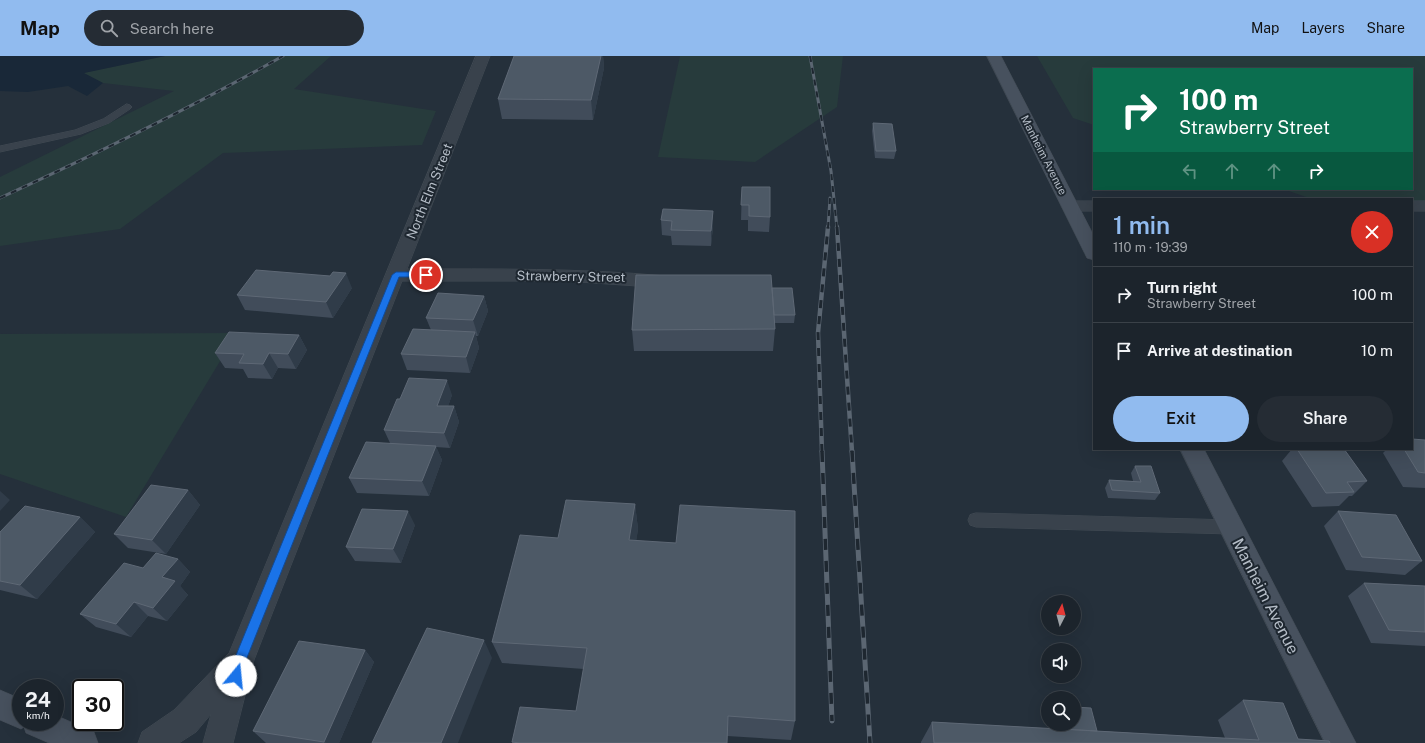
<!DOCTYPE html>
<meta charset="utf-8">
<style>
:root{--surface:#1c242c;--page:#252c34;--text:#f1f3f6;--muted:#a0a4a9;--line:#3a4148;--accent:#91bbef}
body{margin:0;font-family:"Public Sans",sans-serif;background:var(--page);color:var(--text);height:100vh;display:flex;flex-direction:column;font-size:15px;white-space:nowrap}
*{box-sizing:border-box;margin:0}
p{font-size:13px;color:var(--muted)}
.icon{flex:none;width:22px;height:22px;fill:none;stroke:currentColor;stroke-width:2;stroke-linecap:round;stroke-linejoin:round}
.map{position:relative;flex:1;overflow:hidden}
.side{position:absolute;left:1093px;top:142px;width:320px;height:252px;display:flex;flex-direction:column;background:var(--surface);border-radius:0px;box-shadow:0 4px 16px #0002,0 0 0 1px var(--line)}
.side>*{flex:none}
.guide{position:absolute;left:1093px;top:12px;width:320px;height:122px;border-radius:0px;box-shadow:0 4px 16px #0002,0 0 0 1px var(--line);background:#0b6e4f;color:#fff;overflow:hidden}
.needle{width:26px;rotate:6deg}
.controls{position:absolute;left:1041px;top:539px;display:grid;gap:8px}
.controls a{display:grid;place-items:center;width:40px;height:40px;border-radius:50%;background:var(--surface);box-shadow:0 4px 16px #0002,0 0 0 1px var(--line);font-size:20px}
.speed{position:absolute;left:12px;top:623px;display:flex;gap:8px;font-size:20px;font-weight:700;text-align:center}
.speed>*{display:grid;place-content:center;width:52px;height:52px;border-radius:50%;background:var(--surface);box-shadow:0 4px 16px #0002,0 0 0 1px var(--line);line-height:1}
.speed small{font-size:10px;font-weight:400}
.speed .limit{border:2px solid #111;border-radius:6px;background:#fff;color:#111}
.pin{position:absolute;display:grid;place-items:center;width:34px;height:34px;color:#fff;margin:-17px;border:2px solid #fff;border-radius:50%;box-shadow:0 1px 4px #0007}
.me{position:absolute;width:44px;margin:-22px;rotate:17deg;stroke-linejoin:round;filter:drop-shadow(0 0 3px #0008)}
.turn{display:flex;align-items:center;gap:14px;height:84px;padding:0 20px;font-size:18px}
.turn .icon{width:52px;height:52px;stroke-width:2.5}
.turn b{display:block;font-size:28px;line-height:34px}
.lanes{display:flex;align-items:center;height:38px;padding:0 20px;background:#0003;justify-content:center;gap:20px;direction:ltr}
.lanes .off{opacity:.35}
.round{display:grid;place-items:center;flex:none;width:42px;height:42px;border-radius:21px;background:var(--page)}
.summary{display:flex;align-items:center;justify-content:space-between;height:68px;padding:0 20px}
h1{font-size:24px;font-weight:600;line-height:30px;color:var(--accent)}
.button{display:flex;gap:8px;margin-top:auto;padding:8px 20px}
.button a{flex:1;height:46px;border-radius:24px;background:var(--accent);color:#111;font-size:16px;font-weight:600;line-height:46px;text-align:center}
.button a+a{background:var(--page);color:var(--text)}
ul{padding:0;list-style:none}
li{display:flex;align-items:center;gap:12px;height:56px;padding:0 20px;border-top:1px solid var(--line)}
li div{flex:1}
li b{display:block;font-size:15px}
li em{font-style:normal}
header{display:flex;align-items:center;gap:24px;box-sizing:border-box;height:56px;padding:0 20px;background:var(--accent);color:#111}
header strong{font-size:19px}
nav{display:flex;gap:22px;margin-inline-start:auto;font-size:14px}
.search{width:280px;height:36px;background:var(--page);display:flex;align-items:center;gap:10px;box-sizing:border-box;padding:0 14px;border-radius:22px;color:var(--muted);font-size:15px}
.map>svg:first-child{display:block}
.green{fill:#273b3c}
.water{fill:#192838}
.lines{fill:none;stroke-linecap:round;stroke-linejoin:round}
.lane-casing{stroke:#424b54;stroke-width:1}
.street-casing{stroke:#424b54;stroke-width:1}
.secondary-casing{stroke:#424b54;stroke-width:1}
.lane{fill:#39424c;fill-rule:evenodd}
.street{fill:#39424c;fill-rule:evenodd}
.secondary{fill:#47515e;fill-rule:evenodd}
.rail-far2-casing{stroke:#5b6672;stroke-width:3}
.rail-far1-casing{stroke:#5b6672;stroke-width:4.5}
.rail-casing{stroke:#5b6672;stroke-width:5}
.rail-far2{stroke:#1e2730;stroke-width:2;stroke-dasharray:6;stroke-linecap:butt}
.rail-far1{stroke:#1e2730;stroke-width:3;stroke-dasharray:8;stroke-linecap:butt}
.rail{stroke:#1e2730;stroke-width:3.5;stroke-dasharray:11;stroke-linecap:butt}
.wall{fill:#414c5a}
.shaded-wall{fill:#303c49}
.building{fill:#4d5966;stroke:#5e6875}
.route{fill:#1a73e8;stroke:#114b97}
.labels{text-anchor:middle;stroke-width:4;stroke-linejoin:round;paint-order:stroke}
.far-street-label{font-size:11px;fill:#b5bdc7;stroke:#1e2730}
.street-label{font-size:13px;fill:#b5bdc7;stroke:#1e2730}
.near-street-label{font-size:16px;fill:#b5bdc7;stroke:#1e2730}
</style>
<header>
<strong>Map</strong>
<div class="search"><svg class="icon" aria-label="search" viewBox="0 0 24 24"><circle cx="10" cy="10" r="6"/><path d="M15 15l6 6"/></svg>Search here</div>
<nav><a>Map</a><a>Layers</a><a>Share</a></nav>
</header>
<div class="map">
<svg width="1425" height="687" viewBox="0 0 1425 687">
<rect width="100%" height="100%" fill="#25303b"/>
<path class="green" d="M165,0H331L294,33L436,55L422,89L223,97L120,173L0,190V121L174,35L103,27L83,17Z
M680,0H843L837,51L755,106L658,101Z
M1037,0H1425V148H1412V143H1312L1283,133H1412V13H1094V69L1073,62Z
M237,277L126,461L0,418V278Z"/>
<path class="water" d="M0,0H165L84,17L103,27L87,40L68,30L28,36L0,35Z"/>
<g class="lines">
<g class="lane-casing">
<path id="lane" d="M127,48L130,49L132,51L130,53L109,67L81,78L0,96V90L75,74L103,63Z
M976,457L1231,464L1237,466L1239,471L1237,476L1231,478L976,471L970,469L968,464L970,459Z"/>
</g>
<g class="street-casing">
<path id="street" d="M476,0H490L407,213C493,213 580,212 666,220L673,222L676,226L673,230L666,232L565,225H402L254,604L233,687H203L211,658L196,676L179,687H138L142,676L174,654L229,597Z
M1070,145H1094V155H1070L1064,154L1061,150L1064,146Z
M1412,145H1425V155H1412Z"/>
</g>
<g class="secondary-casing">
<path id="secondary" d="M987,0H1001L1094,180V204L1087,202L1085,198Z
M1180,393H1204L1356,687H1325Z
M0,634L21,643V666H55V659L94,676L98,687H49L26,677L24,671L21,673L0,664Z"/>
</g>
<use href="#lane" class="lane"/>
<use href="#street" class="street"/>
<use href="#secondary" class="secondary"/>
<g class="rail-far2-casing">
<path id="rail-far2" d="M810,0L831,115L837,172
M0,142C96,98 191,52 283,0
M828,172L830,142"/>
</g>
<g class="rail-far1-casing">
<path id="rail-far1" d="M837,171L852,396
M822,396L818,277L828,171"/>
</g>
<g class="rail-casing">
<path id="rail" d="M822,395L832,665
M852,395L870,687"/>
</g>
<use href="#rail-far2" class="rail-far2"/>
<use href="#rail-far1" class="rail-far1"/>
<use href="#rail" class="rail"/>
</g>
<path class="wall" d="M514,0H603L604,12L593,64L502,63L498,43Z
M873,67L896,95L894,103L875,102L872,75Z
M742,131L770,161L769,176L748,175V164H741Z
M713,155V170L711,190L672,189L671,180L662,179L661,164Z
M352,232L333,262L245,254L237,239Z
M772,232L795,259L794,267H774L775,273L773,295H634L632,274Z
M484,240L488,255L478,280H476L479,292L470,317L407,314L401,298L431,274L426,262Z
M299,279L307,294L296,313L278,312L272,323L248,322L243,313L225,312L215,297Z
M452,339L448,350H454L459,366L450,392L436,391L442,404L429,440L357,437L349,422L390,387L384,374L400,343Z
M1425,384V432L1403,431L1383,397L1387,393H1412Z
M1292,393H1344L1367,425L1352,440H1349L1339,450L1312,451L1282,405Z
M1135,410L1160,437L1155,444L1108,442L1105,432L1109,424L1133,425L1131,417Z
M188,434L200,449L166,498L128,492L114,478Z
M635,448L638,473L636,485L795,665L791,684L727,680V687H512V686L576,655L584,613L502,607L492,586L558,482Z
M1338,455L1422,505L1405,519L1346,514L1324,470Z
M80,461L95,476L37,543L0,534V476Z
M415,469L401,507L355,505L346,491Z
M178,503L190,516L180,530L188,539L167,565L148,560L131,581L96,571L80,558L143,512Z
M1364,527L1425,530V590L1371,587L1348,540Z
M365,594L374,606L339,687H266L253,675Z
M1243,644L1298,683L1330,687H921V686L932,666L1057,673L1056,668H1074L1097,675L1225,682L1218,664Z"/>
<path class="shaded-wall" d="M601,0H603L604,12L593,64L591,44Z
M713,155V170L711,190V175Z
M346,217L352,232L333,262L326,246Z
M484,240L488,255L478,280L473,264Z
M475,276L479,292L470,317L466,301Z
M299,279L307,294L296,313L288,298Z
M269,297L278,312L272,323L263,308Z
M447,324L452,339L443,365L437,350Z
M454,350L459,366L450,392L444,377Z
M436,390L442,404L429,440L422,425Z
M188,434L200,449L166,498L152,484Z
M0,435L10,444L0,455Z
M635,448L638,473L633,509L629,484Z
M408,455L415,469L401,507L393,493Z
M80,461L95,476L37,543L20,529Z
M178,503L190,516L180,530L188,539L167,565L153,552L162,521Z
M134,546L148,560L131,581L116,568Z
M484,584L492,602L458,687H441Z
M365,594L374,606L339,687H326L324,686Z"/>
<path class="building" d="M514,0H601L591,44L498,43Z
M873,67L892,68L896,95H876Z
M742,131H770V161L749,160V149H741Z
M663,153L713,155L711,175L671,174L672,165L661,164Z
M256,214L330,220L333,216L346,217L326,246L237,239Z
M636,219H771L775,273L632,274Z
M772,232H792L795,259H774Z
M438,237L484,240L473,264L426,262Z
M413,273L475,276L466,301L401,298Z
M229,276L299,279L288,298L269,297L263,308L239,307L244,298L215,297Z
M409,322L447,324L437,350H454L444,377L384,374L397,343H400Z
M1412,383L1425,384V417L1418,416L1404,393H1412Z
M366,386L436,390L422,425L349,422Z
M1297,393H1344L1367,425L1347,426L1354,436L1326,437Z
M1135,410H1151L1160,437L1112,434L1109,424L1141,426Z
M151,429L188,434L152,484L114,478Z
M566,444L635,448L629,484L676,487L680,449L795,455V665L728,660L727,687H520L512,686L520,651L576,655L587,592L492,586L520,479L558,482Z
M25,450L80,461L20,529L0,525V476Z
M362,453L408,455L393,493L346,491Z
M1338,455L1396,459L1422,505L1362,501Z
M156,497L178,503L162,521L175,525L153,552L134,546L116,568L80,558L124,507L143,512Z
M1364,527L1425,530V576L1389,574Z
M427,572L484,584L441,687H372Z
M299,585L365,594L324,686L253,675Z
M1243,644L1283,647L1298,683L1329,685L1330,687H934L932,666L1259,684Z
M1074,651L1091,652L1097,675L1063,673L1062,668H1074Z"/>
<path class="route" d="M396,216H426L430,219L426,221H399L246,604L240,624L236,625L232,624L230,620L234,604L392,219Z"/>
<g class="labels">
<g class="far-street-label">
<text transform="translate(1044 99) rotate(63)" y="4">Manheim Avenue</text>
</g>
<g class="street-label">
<text transform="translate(429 135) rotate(-68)" y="5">North Elm Street</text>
<text transform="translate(571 220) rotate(1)" y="5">Strawberry Street</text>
</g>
<g class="near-street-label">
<text transform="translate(1266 540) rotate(63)" y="6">Manheim Avenue</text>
</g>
</g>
</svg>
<div class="controls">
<a><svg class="needle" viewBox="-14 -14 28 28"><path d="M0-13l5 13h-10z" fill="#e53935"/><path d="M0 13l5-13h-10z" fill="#a0a4a9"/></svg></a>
<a><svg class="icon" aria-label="sound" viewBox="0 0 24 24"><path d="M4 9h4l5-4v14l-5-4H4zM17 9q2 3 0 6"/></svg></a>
<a><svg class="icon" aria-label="search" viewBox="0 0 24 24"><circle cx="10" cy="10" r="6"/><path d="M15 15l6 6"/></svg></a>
</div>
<div class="speed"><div>24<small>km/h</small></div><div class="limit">30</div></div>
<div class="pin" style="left:426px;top:219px;background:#d93025"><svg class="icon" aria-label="arrive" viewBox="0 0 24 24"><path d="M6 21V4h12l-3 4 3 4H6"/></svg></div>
<svg class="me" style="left:236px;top:620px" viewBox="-20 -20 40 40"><circle r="19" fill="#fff"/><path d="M0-13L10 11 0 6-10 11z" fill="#1a73e8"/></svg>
<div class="guide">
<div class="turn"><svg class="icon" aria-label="right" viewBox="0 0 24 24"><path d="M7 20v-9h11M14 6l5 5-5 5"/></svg><div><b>100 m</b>Strawberry Street</div></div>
<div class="lanes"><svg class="icon off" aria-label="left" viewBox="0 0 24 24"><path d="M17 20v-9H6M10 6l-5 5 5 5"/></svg><svg class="icon off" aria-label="ahead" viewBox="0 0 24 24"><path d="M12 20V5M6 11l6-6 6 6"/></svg><svg class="icon off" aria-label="ahead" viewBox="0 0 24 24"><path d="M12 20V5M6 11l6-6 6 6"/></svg><svg class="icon" aria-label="right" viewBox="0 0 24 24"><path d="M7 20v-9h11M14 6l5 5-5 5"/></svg></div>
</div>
<section class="side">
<div class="summary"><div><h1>1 min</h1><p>110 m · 19:39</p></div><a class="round" style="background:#d93025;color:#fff"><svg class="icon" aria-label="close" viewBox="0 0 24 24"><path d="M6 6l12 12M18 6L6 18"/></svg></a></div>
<ul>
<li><svg class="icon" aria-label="right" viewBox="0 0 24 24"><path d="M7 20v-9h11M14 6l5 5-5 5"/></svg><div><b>Turn right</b><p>Strawberry Street</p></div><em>100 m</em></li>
<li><svg class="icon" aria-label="arrive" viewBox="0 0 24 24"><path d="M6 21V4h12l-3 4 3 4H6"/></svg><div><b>Arrive at destination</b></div><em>10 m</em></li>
</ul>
<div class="button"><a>Exit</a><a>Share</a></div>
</section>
</div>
